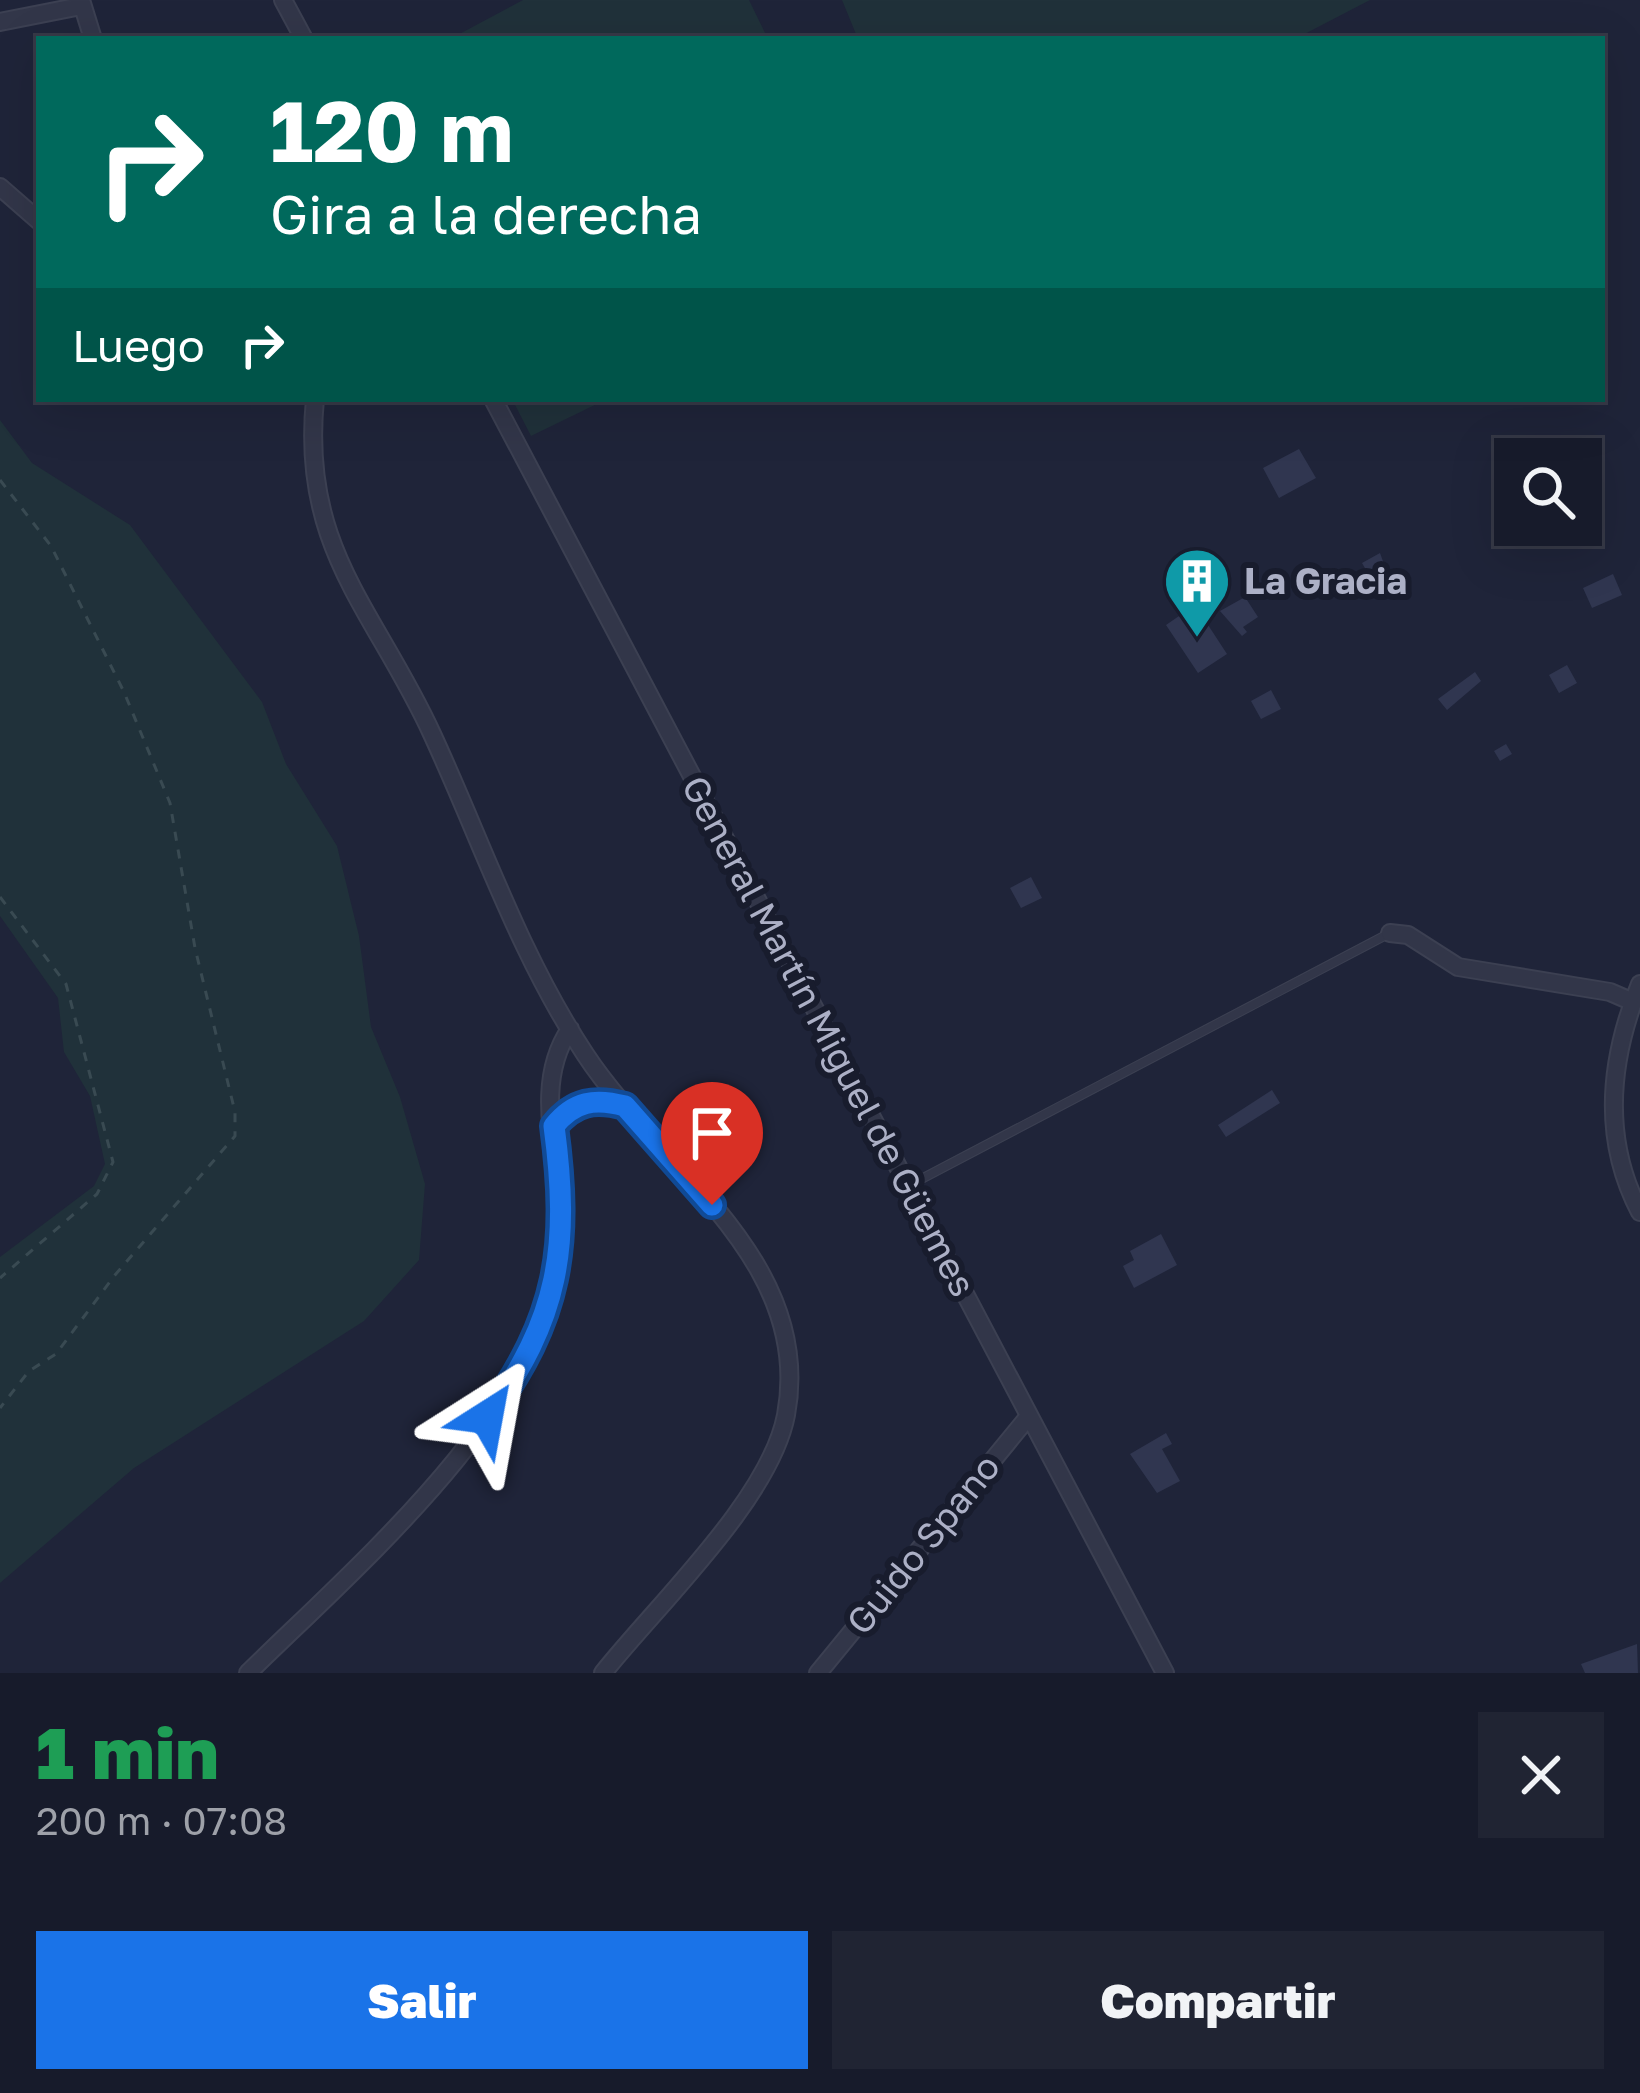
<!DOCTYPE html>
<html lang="es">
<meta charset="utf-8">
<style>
:root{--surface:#171b2b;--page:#202433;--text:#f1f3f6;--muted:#9ea1a9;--line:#363947;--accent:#1a73e8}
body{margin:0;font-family:"Golos Text",sans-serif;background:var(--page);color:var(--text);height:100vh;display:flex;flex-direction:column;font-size:45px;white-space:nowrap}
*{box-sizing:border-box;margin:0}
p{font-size:39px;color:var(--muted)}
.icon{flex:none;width:66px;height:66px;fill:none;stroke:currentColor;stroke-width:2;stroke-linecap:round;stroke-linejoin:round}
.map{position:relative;height:1673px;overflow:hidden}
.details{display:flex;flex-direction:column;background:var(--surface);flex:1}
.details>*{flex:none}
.top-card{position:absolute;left:36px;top:36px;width:1569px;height:366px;border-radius:0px;box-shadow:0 12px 48px #0002,0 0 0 3px var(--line);background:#00695c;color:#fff;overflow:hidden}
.buttons{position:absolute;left:1494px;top:438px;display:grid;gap:24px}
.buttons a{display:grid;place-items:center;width:108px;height:108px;border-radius:0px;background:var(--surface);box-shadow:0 12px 48px #0002,0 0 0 3px var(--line);font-size:60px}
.pin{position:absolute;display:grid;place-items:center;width:102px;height:102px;color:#fff;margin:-123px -51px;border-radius:50% 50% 50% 0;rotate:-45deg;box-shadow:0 0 12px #0007}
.pin .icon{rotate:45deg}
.me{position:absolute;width:132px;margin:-66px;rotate:34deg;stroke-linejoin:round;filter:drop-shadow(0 0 9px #0008)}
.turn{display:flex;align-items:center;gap:42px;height:252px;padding:0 36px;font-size:54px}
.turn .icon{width:156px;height:156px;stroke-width:2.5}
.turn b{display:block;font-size:84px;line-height:102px}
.then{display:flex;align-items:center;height:114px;padding:0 36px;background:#0003;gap:24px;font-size:45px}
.round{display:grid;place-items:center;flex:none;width:126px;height:126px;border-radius:0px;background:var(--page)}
.headline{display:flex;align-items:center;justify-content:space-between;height:204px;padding:0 36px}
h1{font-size:72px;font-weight:800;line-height:90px;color:#1e9e55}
.cta{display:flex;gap:24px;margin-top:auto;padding:24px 36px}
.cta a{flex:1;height:138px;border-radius:0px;background:var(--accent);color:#fff;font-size:48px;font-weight:800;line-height:138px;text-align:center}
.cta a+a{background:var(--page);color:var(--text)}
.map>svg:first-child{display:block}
.green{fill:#20313a}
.building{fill:#303650}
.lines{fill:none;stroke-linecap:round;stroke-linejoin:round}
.service-casing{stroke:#3c4052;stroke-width:10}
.minor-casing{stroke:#3c4052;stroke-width:20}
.path{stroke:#394a52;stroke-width:3;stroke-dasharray:9 9;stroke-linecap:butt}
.service{stroke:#323649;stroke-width:8}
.minor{stroke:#323649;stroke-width:16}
.route-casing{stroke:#114b97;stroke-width:30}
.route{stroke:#1a73e8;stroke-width:21}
.labels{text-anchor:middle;stroke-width:12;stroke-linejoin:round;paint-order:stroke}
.poi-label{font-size:36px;font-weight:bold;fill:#acb0c6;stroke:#181c2d;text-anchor:start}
.street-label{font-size:36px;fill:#acb0c6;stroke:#181c2d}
</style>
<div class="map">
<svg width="1640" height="1673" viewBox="0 0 1640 1673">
<rect width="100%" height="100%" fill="#1f2439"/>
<path class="green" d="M523,0H749L768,39H450Z
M842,0H1370L1295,39H858Z
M512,399H607L531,436Z
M0,420L32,463L130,525L262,702L286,764L337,846L359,936L371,1027L400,1097L425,1184L419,1260L364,1321L134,1468L0,1583V1257L94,1186L105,1164L90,1096L64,1052L58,998L0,916Z"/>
<path class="building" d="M1299,449L1316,478L1279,498L1263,468Z
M1380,553L1390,581L1363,596L1355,583L1369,575L1362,563Z
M1613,574L1622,595L1592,608L1583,588Z
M1245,597L1258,617L1243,627L1247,632L1242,636L1220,611Z
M1195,605L1227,654L1198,673L1166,625Z
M1567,665L1577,683L1559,693L1549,675Z
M1475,672L1481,681L1447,710L1438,699Z
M1271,690L1281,709L1261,719L1251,701Z
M1506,744L1512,754L1500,761L1494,751Z
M1031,877L1042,898L1021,908L1010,888Z
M1272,1090L1280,1103L1226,1137L1218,1125Z
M1161,1234L1177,1265L1134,1288L1123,1266L1134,1260L1130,1251Z
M1166,1433L1172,1444L1162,1449L1180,1481L1157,1493L1130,1454Z
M1637,1644L1638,1673H1585L1581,1664Z"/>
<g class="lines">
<g class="service-casing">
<path id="service" d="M908,1186L1388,934"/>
</g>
<g class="minor-casing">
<path id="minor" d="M81,0L93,39
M283,0L304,39
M0,22L81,6
M0,187L39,221
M315,399C300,549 375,610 432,734C482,842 519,954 585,1054C659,1167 815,1260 786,1415C770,1499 657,1605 603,1673
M493,399L1165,1673
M1390,933L1408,935L1458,967L1610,992L1633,1002
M1640,984C1610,1058 1601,1138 1640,1212
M554,1126L583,1102L625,1106
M248,1673C357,1566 532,1417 560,1262C574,1185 524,1097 570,1029
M818,1673L1029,1416"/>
</g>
<path class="path" d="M0,480L51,546L124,692L170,803L195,948L235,1112V1136L115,1275L56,1354L29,1371L0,1408
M0,897L66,984L113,1162L97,1194L0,1278"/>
<use href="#service" class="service"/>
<use href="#minor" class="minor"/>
</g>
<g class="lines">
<g class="route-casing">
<path id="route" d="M487,1417C560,1318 570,1246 554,1126C574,1101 595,1098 625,1106L712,1205"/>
</g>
<use href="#route" class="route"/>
</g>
<defs>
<g id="building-pin" transform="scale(3.45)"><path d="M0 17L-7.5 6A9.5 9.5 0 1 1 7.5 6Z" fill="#0f9aa8" stroke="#181c2d"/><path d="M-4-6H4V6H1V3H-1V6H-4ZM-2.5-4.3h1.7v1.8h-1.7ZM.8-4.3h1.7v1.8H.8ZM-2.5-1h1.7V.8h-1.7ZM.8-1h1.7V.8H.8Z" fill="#fff"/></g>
</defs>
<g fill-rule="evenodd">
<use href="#building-pin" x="1197" y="581"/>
</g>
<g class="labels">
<g class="poi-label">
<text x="1244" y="594">La Gracia</text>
</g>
<g class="street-label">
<text transform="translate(829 1036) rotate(62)" y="13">General Martín Miguel de Güemes</text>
<text transform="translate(923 1544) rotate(-51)" y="13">Guido Spano</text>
</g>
</g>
</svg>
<div class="buttons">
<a><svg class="icon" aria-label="search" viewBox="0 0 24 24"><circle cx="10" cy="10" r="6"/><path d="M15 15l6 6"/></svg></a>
</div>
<div class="pin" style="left:712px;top:1205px;background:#d93025"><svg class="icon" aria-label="arrive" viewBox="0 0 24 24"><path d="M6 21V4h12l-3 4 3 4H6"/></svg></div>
<svg class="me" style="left:487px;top:1417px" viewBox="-20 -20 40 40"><path d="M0-17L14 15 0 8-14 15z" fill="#1a73e8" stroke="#fff" stroke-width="4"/></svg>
<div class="top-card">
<div class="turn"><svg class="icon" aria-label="right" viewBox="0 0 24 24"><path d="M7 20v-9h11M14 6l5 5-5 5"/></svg><div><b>120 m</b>Gira a la derecha</div></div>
<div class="then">Luego<svg class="icon" aria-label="right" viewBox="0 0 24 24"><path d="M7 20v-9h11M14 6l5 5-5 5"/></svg></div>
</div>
</div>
<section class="details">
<div class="headline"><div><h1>1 min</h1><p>200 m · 07:08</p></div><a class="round"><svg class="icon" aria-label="close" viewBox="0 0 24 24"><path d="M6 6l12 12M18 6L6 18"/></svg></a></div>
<div class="cta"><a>Salir</a><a>Compartir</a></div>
</section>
